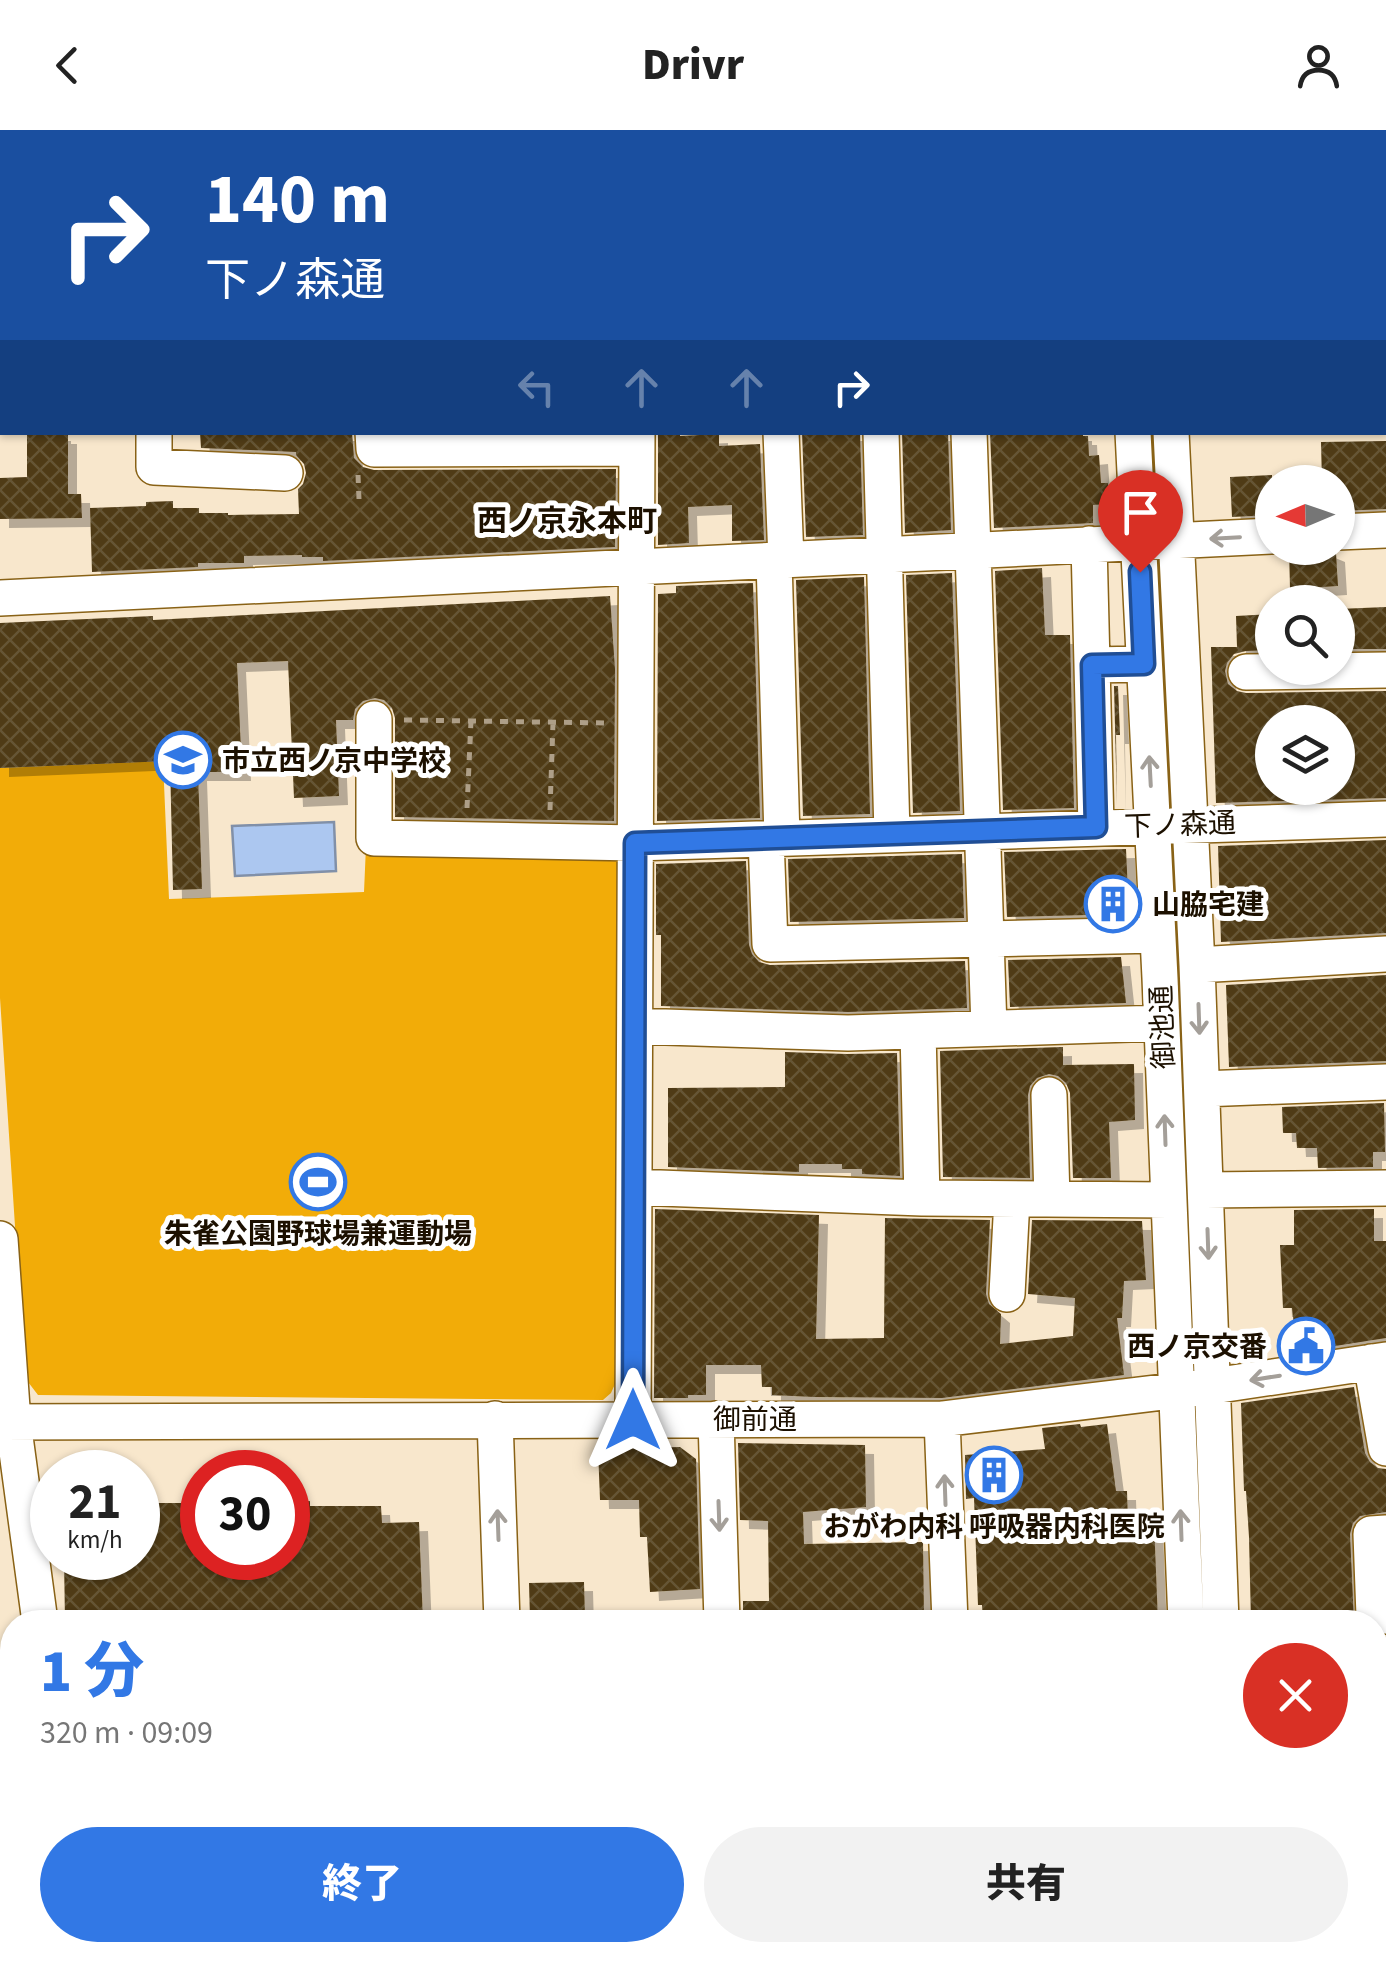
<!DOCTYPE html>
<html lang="ja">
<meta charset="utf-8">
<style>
:root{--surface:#fff;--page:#f2f2f2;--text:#222;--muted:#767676;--accent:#3278e5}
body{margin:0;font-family:"Source Sans 3","Noto Sans JP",sans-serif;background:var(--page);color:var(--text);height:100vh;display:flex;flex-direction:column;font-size:38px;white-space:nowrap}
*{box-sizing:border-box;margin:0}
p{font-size:32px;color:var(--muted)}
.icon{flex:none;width:55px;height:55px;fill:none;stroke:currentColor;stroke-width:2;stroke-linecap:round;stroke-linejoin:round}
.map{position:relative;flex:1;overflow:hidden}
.panel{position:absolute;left:0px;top:1480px;width:1388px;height:352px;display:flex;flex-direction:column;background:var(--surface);border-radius:40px 40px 0 0;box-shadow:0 2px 8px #0004}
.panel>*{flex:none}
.banner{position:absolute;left:0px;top:0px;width:1388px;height:305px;box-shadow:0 2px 8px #0004;background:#1a4fa0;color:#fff;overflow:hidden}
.needle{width:65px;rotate:268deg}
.buttons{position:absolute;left:1255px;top:335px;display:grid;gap:20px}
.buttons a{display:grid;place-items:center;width:100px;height:100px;border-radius:50%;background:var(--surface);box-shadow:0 2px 8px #0004;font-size:50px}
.speed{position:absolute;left:30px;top:1320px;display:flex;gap:20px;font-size:50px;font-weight:700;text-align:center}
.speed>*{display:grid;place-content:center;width:130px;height:130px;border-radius:50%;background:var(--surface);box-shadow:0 2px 8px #0004;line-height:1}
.speed small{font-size:25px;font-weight:400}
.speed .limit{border:15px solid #d22;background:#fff;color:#111}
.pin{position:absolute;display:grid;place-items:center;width:85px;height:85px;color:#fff;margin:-102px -42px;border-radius:50% 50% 50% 0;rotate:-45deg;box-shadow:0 0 10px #0007}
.pin .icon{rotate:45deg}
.me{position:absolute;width:110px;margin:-55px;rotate:0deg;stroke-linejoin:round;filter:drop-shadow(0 0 8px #0008)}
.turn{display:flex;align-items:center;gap:35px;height:210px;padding:0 40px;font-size:45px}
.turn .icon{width:130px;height:130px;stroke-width:2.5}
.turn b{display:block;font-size:70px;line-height:85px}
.lanes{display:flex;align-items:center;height:95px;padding:0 40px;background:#0003;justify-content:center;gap:50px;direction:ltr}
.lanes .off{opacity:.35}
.round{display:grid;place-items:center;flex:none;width:105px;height:105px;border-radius:52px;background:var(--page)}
.summary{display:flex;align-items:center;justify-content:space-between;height:170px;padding:0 40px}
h1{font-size:60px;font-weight:800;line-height:75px;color:var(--accent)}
.cta{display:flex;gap:20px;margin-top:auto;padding:20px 40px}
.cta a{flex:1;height:115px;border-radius:60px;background:var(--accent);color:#fff;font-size:40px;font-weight:800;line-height:115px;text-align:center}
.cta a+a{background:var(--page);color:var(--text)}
header{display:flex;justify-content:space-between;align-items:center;height:130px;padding:0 40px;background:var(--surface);font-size:45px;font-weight:800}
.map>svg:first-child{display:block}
.park{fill:#f2ac08}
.water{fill:#acc7f0;stroke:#8190a8;stroke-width:2.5}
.building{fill:url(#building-cross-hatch);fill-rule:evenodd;filter:url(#shadow)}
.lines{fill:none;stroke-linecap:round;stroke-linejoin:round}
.minor-casing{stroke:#896216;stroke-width:38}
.path{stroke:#ae9f88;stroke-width:5;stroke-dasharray:8 8;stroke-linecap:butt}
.minor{stroke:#fff;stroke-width:35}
.oneway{stroke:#a49f99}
.route-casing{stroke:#204e95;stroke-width:25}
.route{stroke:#3278e5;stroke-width:18}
.labels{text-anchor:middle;stroke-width:10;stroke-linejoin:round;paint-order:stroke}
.poi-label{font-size:28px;font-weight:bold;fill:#1c1000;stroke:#fff;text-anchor:start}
.street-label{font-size:28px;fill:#1c1000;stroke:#fff}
.neighbourhood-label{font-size:30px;font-weight:bold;fill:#1c1000;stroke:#fff}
</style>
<header><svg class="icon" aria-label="back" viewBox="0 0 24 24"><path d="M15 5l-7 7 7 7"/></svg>Drivr<svg class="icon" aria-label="person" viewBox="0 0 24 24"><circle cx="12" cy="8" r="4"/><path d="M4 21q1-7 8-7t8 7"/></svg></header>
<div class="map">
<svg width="1386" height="1831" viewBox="0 0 1386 1831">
<defs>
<pattern id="building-cross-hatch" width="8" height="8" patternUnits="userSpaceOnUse" patternTransform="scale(2.5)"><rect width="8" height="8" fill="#503b15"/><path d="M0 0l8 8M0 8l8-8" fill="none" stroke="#655434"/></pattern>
<filter id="shadow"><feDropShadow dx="9" dy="9" stdDeviation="0" flood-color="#0004"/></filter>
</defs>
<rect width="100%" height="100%" fill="#f8e7cc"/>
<path class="park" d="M163,631L169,769L364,762L366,716L625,723L623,1236L611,1263L603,1270L38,1265L25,1248L0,868V638Z"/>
<path class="water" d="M334,692L336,741L235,746L232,696Z"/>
<path class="building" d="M27,302H62V305H68V364H81L82,388L0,389V348L27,347Z
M200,302H352L354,328L363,337L374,340L616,339L615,417L323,431V427H302V425L244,426V433H198V437L92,442L90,378L146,376V372L173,371V378H199V383H228V385L299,384L298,359L303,354L306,343L304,334L296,325V322L201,318Z
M658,302H680V306L719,304V316L760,314L764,410L732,411V375L688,377L689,413L658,415Z
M802,302H860L863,405L806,407Z
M902,302H948L951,400L905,403Z
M990,302H1083V306H1088L1089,326L1099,325L1101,353H1108V374L1093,375V393L994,398Z
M1386,311V379L1338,381V352H1322L1321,312Z
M1272,345V385L1232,387L1230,347Z
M1289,418H1324L1336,423L1338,456L1290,459Z
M1042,438L1045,505H1070L1074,678L1003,680L995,441Z
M952,443L960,681L913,683L906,445Z
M864,447L870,684L803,686L796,450Z
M753,453L760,688L657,691L658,464L676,463V456Z
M610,466L615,539L614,691L395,687V588L392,578L384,570L375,568L363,571L355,579L353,590H336L339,666L294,668L288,531L237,533L242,642H198L202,759L173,760L170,631L0,638V493L153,486V490Z
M1386,477V519H1338V479Z
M1272,484V520L1246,521L1234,524L1227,533L1225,541L1228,554L1237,561L1246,563L1386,561V668L1216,673L1211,517H1237L1236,486ZM1272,592H1338V658H1272Z
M1114,556H1118L1119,580L1120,605H1116L1117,676Z
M1386,710V803L1221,812L1218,716Z
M1126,719L1129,784L1007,787L1004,722Z
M962,724L964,788L790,792L788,729Z
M746,731L749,815L752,824L759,832L770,835L965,831L967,878L848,882L661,876V805H656V734Z
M1121,827L1126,873L1010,877L1008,830Z
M1386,845V931L1229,937L1226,855Z
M1063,917V935L1134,934L1135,990L1109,992L1111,1048H1073L1070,963L1066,953L1058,946L1049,944L1037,948L1030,956L1028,965L1030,1048L943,1047L940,921Z
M785,922L847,924L897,923L900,1046L862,1044V1039H842V1034H799V1042L668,1037V958L785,957Z
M1384,973L1385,1022H1373V1037L1318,1038L1317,1018H1297L1296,1003H1283L1282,977Z
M655,1079L819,1085L816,1209L884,1208L885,1088L990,1090L986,1164L989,1174L1001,1184L1000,1214L1073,1206L1075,1168L1028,1164L1032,1090L1142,1091L1146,1150L1124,1151L1122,1188H1117L1124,1245L942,1268L814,1267L772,1265V1257H762L761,1235H706V1265H688V1268H654Z
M1374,1079V1111H1386V1208L1297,1222L1292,1178H1283L1280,1115H1294V1080Z
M1354,1257L1365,1323L1370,1332L1378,1338L1386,1339V1382L1360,1386L1353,1393L1350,1404L1354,1492H1251L1249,1407L1246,1361H1244L1241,1273Z
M1080,1294L1081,1297L1107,1294L1116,1361H1127L1128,1393L1154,1392L1158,1492H983L982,1475H978L974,1368L966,1369L965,1325L1045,1319L1042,1298Z
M738,1313L865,1315L866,1377L803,1382L804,1414L923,1412L924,1488L913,1489V1492H743V1471H769L768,1391L740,1390Z
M680,1317L696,1329L700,1459L650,1462L647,1407H640L639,1370H600L598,1319Z
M288,1371H310V1376H381L382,1393L419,1392L423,1492H65L64,1428H138V1373H202V1428H288Z
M584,1452L585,1488L530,1489L529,1453Z"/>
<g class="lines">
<g class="minor-casing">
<path id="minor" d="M183,0L184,2
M303,0V2
M420,0L421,2
M543,0V2
M797,0V2
M1104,0L1106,2
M1143,0L1144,2
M655,2V0
M1385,31H1386
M0,101H2
M0,219H2
M154,302V337L285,343
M373,302L374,319L636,318
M781,302L786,430
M881,302L892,704
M969,302L989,898
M1133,302L1160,848L1186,1492
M1171,302L1197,835L1221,1492
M1338,402L1386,400
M1089,414L1092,535
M774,430L782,708
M0,468L1272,406
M1246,542L1386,540
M374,589V708L635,713L1386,689
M1096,697L1092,535L1144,534
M766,709L770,814L1157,805
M1197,835L1386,824
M635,896L848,903L1161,893
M918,901L922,1068
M1202,959L1386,952
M1049,965L1052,1069
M634,1057L922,1068L1168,1070
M1206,1060L1386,1058
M0,1109L13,1292L40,1492
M1007,1164L1012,1069
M1371,1232L1386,1318
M495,1289L502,1492
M716,1289L722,1492
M942,1289L950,1492
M633,1290L637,302
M0,1292L942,1289L1213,1256L1386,1230
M1386,1403L1371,1404L1374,1486H1386
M1375,1593L1386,1592
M0,1626H12
M83,1820L84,1831
M341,1820V1831
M513,1820V1831
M736,1820L737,1831
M962,1820V1831
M1200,1820V1831
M1235,1820L1236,1831"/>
</g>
<path class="path" d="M358,345L359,369
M404,590L608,593
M467,678L471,591
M550,680L553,593"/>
<use href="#minor" class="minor"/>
</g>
<defs><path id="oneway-shaft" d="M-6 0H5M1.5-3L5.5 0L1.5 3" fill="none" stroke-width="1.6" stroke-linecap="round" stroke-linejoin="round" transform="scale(2.5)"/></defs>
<g class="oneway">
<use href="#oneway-shaft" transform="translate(1225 408) rotate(177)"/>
<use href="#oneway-shaft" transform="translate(1150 641) rotate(-93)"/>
<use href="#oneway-shaft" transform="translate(1199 889) rotate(88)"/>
<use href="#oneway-shaft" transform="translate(1165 1000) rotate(-92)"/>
<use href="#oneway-shaft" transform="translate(1208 1114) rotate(88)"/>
<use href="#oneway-shaft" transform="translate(1265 1248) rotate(171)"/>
<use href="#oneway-shaft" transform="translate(945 1360) rotate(-92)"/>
<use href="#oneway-shaft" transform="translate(719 1386) rotate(88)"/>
<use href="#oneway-shaft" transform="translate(498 1395) rotate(-92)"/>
<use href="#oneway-shaft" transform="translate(1181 1395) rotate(-92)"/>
</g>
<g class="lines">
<g class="route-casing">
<path id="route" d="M633,1290L635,713L1096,697L1092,535L1144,534L1140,442"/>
</g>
<use href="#route" class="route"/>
</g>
<defs>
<g id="school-ring" transform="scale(2.875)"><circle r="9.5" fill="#fff" stroke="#3278e5" stroke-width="1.5"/><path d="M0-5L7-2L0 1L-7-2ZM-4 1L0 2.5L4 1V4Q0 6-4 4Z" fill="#3278e5"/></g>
<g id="building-ring" transform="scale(2.875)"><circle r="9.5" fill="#fff" stroke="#3278e5" stroke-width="1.5"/><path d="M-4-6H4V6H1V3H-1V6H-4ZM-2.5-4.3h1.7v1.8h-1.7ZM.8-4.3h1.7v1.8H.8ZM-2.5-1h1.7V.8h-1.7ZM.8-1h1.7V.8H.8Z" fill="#3278e5"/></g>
<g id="stadium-ring" transform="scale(2.875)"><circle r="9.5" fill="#fff" stroke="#3278e5" stroke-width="1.5"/><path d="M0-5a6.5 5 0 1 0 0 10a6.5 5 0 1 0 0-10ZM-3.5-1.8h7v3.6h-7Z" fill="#3278e5"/></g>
<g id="civic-ring" transform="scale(2.875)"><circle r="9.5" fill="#fff" stroke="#3278e5" stroke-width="1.5"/><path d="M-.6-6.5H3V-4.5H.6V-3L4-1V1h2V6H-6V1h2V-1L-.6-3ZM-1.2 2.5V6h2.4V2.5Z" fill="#3278e5"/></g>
</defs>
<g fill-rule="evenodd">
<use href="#school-ring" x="183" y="630"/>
<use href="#building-ring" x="1113" y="774"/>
<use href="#stadium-ring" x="318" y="1052"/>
<use href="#civic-ring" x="1306" y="1216"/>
<use href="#building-ring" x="994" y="1345"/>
</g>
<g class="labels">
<g class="poi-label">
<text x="222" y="640">市立西ノ京中学校</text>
<text x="1152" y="784">山脇宅建</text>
<text x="318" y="1113" text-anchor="middle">朱雀公園野球場兼運動場</text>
<text x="1267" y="1226" text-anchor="end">西ノ京交番</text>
<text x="994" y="1406" text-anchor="middle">おがわ内科 呼吸器内科医院</text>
</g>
<g class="street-label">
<text transform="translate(1180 694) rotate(-2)" y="10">下ノ森通</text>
<text transform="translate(1162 897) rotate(-92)" y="10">御池通</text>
<text x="755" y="1299">御前通</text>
</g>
<g class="neighbourhood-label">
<text x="567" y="401">西ノ京永本町</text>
</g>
</g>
</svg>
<div class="buttons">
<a><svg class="needle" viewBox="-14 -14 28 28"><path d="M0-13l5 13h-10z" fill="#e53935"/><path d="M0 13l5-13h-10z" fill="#767676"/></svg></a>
<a><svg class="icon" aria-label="search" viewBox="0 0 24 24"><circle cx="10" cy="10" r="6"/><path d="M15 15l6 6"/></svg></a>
<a><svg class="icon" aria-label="layers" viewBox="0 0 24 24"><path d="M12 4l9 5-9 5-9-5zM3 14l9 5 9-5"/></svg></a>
</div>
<div class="speed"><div>21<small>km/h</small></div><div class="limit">30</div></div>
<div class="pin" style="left:1140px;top:442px;background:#d93025"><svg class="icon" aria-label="arrive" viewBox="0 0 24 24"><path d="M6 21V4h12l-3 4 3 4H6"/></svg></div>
<svg class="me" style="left:633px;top:1290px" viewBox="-20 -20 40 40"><path d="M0-17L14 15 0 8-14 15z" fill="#3278e5" stroke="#fff" stroke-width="4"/></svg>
<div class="banner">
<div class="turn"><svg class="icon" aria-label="right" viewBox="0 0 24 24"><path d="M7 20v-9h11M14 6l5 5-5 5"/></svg><div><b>140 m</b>下ノ森通</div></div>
<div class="lanes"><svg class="icon off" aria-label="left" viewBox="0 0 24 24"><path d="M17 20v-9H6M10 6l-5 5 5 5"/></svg><svg class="icon off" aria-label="ahead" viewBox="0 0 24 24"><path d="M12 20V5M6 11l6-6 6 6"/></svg><svg class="icon off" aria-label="ahead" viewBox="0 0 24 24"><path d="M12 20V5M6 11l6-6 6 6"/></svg><svg class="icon" aria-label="right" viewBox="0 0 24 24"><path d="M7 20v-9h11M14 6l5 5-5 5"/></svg></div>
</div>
<section class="panel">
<div class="summary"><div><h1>1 分</h1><p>320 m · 09:09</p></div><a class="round" style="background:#d93025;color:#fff"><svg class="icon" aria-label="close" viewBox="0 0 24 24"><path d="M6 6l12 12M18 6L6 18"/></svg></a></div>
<div class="cta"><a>終了</a><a>共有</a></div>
</section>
</div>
